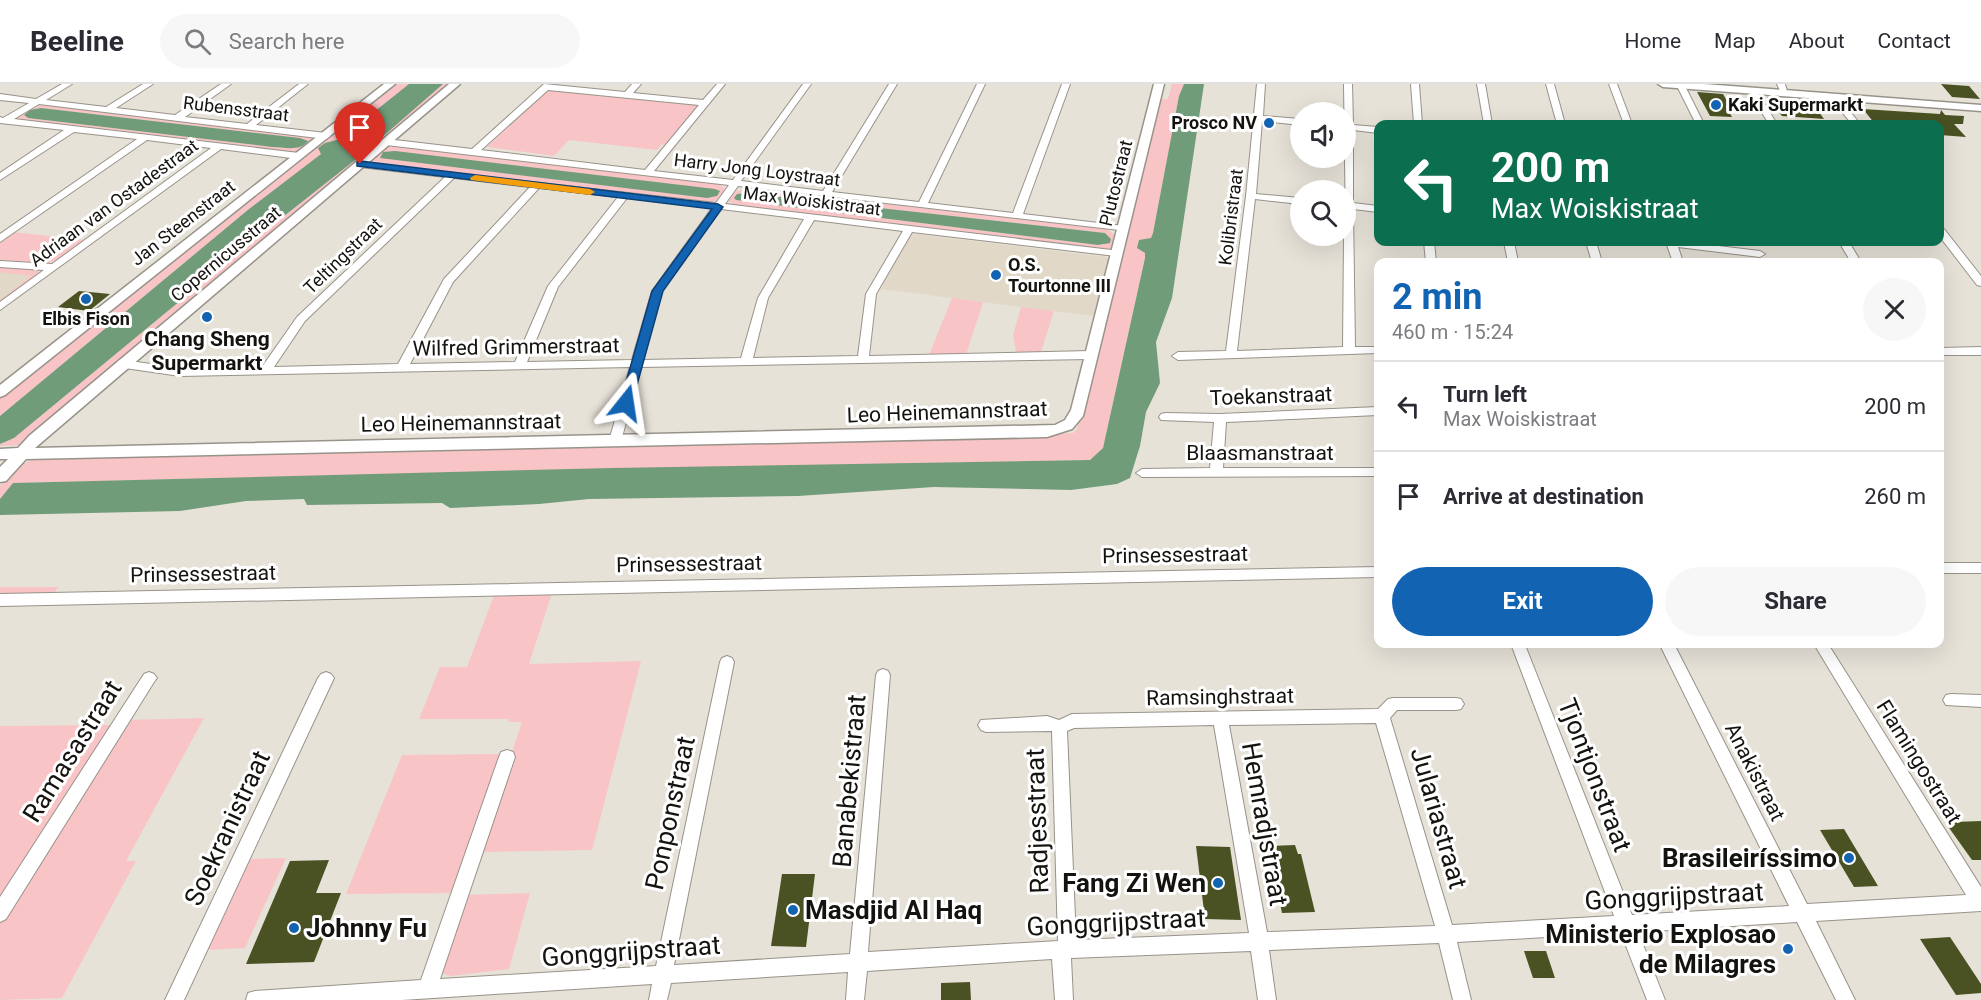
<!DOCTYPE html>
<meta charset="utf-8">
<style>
:root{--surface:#fff;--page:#f7f7f7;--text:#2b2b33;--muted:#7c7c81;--line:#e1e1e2;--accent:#1263b2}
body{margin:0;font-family:Roboto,sans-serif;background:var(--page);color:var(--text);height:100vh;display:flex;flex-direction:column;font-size:22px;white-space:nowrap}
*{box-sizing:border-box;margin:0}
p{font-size:20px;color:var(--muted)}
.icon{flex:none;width:33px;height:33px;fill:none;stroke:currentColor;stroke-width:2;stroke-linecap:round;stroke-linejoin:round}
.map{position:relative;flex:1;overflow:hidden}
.panel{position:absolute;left:1374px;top:174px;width:570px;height:390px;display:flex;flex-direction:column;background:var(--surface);border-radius:12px;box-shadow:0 6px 24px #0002}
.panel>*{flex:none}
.top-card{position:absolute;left:1374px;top:36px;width:570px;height:126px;border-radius:12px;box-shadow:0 6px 24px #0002;background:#0b6e4f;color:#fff;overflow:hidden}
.tools{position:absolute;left:1290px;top:18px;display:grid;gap:12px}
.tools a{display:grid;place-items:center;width:66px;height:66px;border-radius:50%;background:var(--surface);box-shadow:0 6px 24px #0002;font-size:30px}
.pin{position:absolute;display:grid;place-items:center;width:51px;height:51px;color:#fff;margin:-62px -26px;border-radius:50% 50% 50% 0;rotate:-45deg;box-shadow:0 0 6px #0007}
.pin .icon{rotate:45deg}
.me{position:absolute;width:66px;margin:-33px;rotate:15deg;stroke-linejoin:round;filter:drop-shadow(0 0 4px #0008)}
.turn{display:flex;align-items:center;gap:21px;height:126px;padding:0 18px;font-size:27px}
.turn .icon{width:78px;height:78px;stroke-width:2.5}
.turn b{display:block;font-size:42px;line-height:51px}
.round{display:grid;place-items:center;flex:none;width:63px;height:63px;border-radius:32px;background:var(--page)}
.head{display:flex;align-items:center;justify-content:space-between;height:102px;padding:0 18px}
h1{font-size:36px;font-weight:700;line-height:45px;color:var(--accent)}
.action{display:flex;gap:12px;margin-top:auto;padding:12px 18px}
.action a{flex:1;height:69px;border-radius:36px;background:var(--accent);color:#fff;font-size:24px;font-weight:700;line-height:69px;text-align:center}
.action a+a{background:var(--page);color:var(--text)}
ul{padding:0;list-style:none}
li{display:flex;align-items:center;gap:18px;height:90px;padding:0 18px;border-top:2px solid var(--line)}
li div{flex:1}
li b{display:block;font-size:22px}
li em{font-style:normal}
header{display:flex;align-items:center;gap:36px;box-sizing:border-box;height:84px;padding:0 30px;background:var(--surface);border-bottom:2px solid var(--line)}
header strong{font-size:28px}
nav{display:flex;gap:33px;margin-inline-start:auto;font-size:21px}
.search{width:420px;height:54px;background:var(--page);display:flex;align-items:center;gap:15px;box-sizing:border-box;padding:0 21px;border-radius:33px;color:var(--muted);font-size:22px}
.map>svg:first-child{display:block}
.built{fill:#e1d8c7}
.green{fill:#f8c4c6;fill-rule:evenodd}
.water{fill:#709c7a}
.building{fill:#4a5223}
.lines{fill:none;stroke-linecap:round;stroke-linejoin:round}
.minor-casing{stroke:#98938a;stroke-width:2}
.tertiary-casing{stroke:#98938a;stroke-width:3}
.minor{fill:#fff;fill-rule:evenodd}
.tertiary{fill:#fff;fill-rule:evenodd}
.route{fill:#1263b2;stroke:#0c4074;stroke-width:1.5}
.slow{fill:#f59e0b}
.poi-dot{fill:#1263b2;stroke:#fff;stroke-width:2}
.labels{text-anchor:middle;stroke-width:6;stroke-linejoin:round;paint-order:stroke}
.far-poi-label{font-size:18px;font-weight:bold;fill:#15130f;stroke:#fff;text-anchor:start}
.far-street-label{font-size:18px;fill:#15130f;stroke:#fff}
.poi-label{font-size:21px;font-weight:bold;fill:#15130f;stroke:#fff}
.street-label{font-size:21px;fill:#15130f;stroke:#fff}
.near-street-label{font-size:26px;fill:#15130f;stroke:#fff}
.near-poi-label{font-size:26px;font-weight:bold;fill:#15130f;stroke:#fff;text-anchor:end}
</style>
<header>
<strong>Beeline</strong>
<div class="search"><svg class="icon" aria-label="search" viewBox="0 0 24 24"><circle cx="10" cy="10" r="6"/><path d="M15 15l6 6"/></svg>Search here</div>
<nav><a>Home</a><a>Map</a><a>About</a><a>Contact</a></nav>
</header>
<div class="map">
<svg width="1981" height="916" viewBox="0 0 1981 916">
<rect width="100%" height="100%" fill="#e7e2d8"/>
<path class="built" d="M914,150L1106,173L1109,177L1093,232L881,205L909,152Z
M0,182L39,186V189L0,221Z"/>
<path class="green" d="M395,0H409L340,55L325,59L321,70L249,125L0,332V311Z
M443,0H451L22,361L0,362V360L14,354L255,155L364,69Z
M1172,0H1184L1179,12L1153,149L1151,154L1139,157L1137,164L1145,169V174L1103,364L1090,376L14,399L0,415V402L18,382L36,374L936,355L1073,349L1077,345C1090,301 1099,256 1111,211C1127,146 1145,81 1159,15H1168Z
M551,6L697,20L699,23L666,61L662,60L657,66L569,56L554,72L487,63L543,9Z
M44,21L312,52L315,55L300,67L288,69L17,35L16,33L34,23ZM41,24L300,54L296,64L272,63L28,34L24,31Z
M393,62L719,100L726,106L719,116L708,119L374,80L372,75L385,64Z
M749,104L1106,145L1116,151L1112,165L1104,166L737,122L729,118V115L736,107ZM745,109L1105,149L1104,161H1098L736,116L737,110Z
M13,148L85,156L61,174L49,179L0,176V157Z
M0,182L36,184L39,189L0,220V216L31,192L0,188Z
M952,214L983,218L966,271H929Z
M1021,223L1054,227L1041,268H1016L1013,251Z
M0,503H58L54,509L0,510Z
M495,509H552L529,580L641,577L592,766L479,768L522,638H508L509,635H419L440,583H467Z
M204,634L126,777H136L62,914L0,916V837L126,636Z
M114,641L0,821V642Z
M503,670L457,809L346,810L402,671Z
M286,774L245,864L204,866L248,775Z
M530,809L509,885L451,892L441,889L464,811Z"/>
<path class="water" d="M409,0H443L364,69L255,155L14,354L0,360V332L249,125L321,70L318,64L325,59L340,55Z
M1184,0H1204L1172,214L1156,258L1160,299L1146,328L1140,362L1130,394L1117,400L1071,406L934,403L798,412L589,415L539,420L450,424L442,419L307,421L304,415L246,417L180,427L0,431V415L13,399L612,384L1090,376L1103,364L1145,174V169L1137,164L1139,156L1151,154L1153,149L1179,12Z
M41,24L300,54L308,57C300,68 284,63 272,63L28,34L24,31L30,26Z
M395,67L715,105L720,107L717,112L707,114L380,74L383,68Z
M745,109L1105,149L1111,155L1110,159L1098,161L736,116L734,114L737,110Z"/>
<path class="building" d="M1941,0L1969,2L1980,15L1952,13Z
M1697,8L1723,10L1730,22H1726L1732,33L1710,32Z
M1767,13L1811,17L1824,35L1782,32Z
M1863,25L1940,30L1941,26L1945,31L1964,32L1963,40H1954L1966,53L1940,51V40H1875Z
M79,207L110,210L89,227L58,223Z
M1981,737V776H1972L1947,741H1955L1954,738Z
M1844,745L1878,802L1854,803L1820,746Z
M1295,761L1298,770H1301L1315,828L1282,829L1268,762Z
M1196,762L1230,763L1241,836L1205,835Z
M329,776L316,809H341L314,878L246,880L290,777Z
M782,790H815L806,863L771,862Z
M1950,853L1981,900V909L1956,911L1920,855Z
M1524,867H1546L1555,894H1533Z
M970,898L971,916H941V899Z"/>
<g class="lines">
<g class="minor-casing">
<path id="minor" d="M62,0H72L46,16L106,23L143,0H153L116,24L175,31L221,0H231L185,33L247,40L299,0H308L256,41L326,49L330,52L326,55L39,20L14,35L299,69L304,72L299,75L221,65L0,226V218L44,186L0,183V177L52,180L211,64L147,56L0,158V150L137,55L74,48L0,96V89L64,46L0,39V33L3,34L29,19L0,16V10L36,15Z
M544,0L625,8L632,0H641L633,9L703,16L717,0H725L654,87L733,96L803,0H811L741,97L823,107L889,0H897L832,108L919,118L977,0H985L928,119L1013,129L1062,0H1070L1023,130L1124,142L1128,143V147L738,102L725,120L1120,167V171L1116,172L912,148L876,210L869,272L1090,267L1096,271L1090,275L641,283L621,357L615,361L609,357L630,283L180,292L118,283V277L122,276L180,284L262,283L297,233L445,93L360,83L357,82V78L716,119L729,101L386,61L381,58L386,55L472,65ZM548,6L699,21L645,86L481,66ZM454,94L530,103L444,195L398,280L274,283L305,237ZM539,104L618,113L548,202L515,278L410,280L453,198ZM627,114L712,124L652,207L632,276L527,278L558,203ZM721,125L804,135L758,214L741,274L643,276L662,207ZM814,136L903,147L866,210L858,272L753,274L768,214Z
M1257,0H1265L1263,32L1300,35V41L1262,37L1256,110L1300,114V120L1255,115L1237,267L1343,263L1344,152H1346L1344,0H1352L1353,41L1378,43V49L1353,46V119L1378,122V128L1353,125L1355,263H1378V269L1178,276L1172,272L1178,268L1226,267L1246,112Z
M1411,0H1419L1422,40H1414Z
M1477,0H1485L1492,40H1484Z
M1546,0H1554L1565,40H1557Z
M1609,0H1617L1632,40H1624Z
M1678,0L1685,2L1704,40H1696L1677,2Z
M1777,0H1785L1788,11H1782Z
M1750,6H1756L1777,40H1769L1749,8Z
M1831,11H1837L1860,40H1852L1831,15Z
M1940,144L1944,145L1981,192V202L1977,201L1940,153Z
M1424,158H1434L1436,178H1426Z
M1504,158H1514L1518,178H1508Z
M1586,158H1596L1602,178H1592Z
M1660,158H1685L1760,167L1765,170L1760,173L1678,163L1683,178H1673L1667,161Z
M1839,158H1849L1861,178H1851Z
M1981,263V271H1940V264Z
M1378,323V331L1226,338L1223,384H1378V392L1142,393L1136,389L1142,385L1210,384L1214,338L1161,336L1159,333L1161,330L1165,329L1220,330Z
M1940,479H1981V489H1940Z
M1378,483V493L0,522V510Z
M1511,560L1525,561L1632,831L1789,822L1661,563L1662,560H1674L1807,820L1966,811L1814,560H1828L1981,803V827L1816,837L1855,916H1836L1797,838L1638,848L1665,916H1647L1621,849L1457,858L1471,916H1453L1439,859L1269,866L1276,916H1258L1251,867L1071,874L1073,916H1055L1052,875L867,887L864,916H846L848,888L671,899L667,916H649L652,900L402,916H246L248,909L255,907L421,896L499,673L501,668L507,666L513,668L515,673L440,895L656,882L720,578L722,574L727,572L732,574L734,578L674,881L850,870L876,591L878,587L883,585L888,587L890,591L868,868L1058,857L1052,647L986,648L981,646L978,641L981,636L1047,632L1059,636L1072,630L1378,625L1388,615L1393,614H1456L1461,615L1464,620L1461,625L1456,626H1397L1390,634L1452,841L1614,832ZM1376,639L1435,842L1267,848L1229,641ZM1214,641L1249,849L1076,856L1067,647L1074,644Z
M149,588L154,590L157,594L154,598L6,835L0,838V813L144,590Z
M326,588L331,590L334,594L184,916H165L318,594L321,590Z
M1951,610L1981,611V623L1946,621L1943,616L1946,611Z"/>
</g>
<g class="tertiary-casing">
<path id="tertiary" d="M384,0H395L5,311L0,313V301Z
M449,0H460L35,364L1055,341L1065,336L1071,326L1154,0H1164L1083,332L1072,345L1047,353L26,375L6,397L0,398V383L8,375H0V365L18,364L29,352Z
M1658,0H1704L1981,21V27L1663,3Z"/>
</g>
<use href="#minor" class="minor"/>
<use href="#tertiary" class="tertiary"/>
</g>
<path class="route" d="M360,77L718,120L723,123L663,207L632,319L626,323L620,319L652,207L712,125L357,82V78Z"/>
<path class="slow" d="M475,91L590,105L595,108L590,111L471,96L470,94Z"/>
<g class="poi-dot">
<circle cx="1716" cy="21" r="6"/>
<circle cx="1269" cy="39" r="6"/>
<circle cx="996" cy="191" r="6"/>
<circle cx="86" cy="215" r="6"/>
<circle cx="207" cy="233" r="6"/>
<circle cx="1849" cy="774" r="6"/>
<circle cx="1218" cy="799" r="6"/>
<circle cx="793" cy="826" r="6"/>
<circle cx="294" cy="844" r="6"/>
<circle cx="1788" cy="865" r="6"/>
</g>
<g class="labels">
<g class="far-poi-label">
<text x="1728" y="27">Kaki Supermarkt</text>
<text x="1257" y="45" text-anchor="end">Prosco NV</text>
<text x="1008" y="187">O.S.<tspan x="1008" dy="21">Tourtonne III</tspan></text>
<text x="86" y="241" text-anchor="middle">Elbis Fison</text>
</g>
<g class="far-street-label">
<text transform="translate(236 25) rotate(7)" y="6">Rubensstraat</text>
<text transform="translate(757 86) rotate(7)" y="6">Harry Jong Loystraat</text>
<text transform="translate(1116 99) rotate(-76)" y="6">Plutostraat</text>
<text transform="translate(812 117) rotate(7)" y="6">Max Woiskistraat</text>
<text transform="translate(114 119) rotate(-36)" y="6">Adriaan van Ostadestraat</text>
<text transform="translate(1231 133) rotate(-83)" y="6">Kolibristraat</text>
<text transform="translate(183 139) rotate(-38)" y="6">Jan Steenstraat</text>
<text transform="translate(226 170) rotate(-40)" y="6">Copernicusstraat</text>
<text transform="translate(343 172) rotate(-44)" y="6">Teltingstraat</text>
</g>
<g class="poi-label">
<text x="207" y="262">Chang Sheng<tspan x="207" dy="24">Supermarkt</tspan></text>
</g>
<g class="street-label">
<text transform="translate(516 263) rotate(-1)" y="7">Wilfred Grimmerstraat</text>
<text transform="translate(1271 312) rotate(-2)" y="7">Toekanstraat</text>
<text transform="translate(947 328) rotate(-2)" y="7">Leo Heinemannstraat</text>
<text transform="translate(461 339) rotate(-1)" y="7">Leo Heinemannstraat</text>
<text x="1260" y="376">Blaasmanstraat</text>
<text transform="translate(1175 471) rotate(-1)" y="7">Prinsessestraat</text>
<text transform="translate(689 480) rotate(-1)" y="7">Prinsessestraat</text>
<text transform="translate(203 490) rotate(-1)" y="7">Prinsessestraat</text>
<text transform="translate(1220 613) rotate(-1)" y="7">Ramsinghstraat</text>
<text transform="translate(1919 678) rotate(58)" y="7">Flamingostraat</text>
<text transform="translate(1755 688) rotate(63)" y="7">Anakistraat</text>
</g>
<g class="near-street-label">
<text transform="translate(72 667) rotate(-58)" y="9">Ramasastraat</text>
<text transform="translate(1595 691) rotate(69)" y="9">Tjontjonstraat</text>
<text transform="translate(849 697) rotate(-85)" y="9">Banabekistraat</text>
<text transform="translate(670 729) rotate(-78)" y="9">Ponponstraat</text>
<text transform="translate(1439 734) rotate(74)" y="9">Julariastraat</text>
<text transform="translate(1037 737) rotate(-92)" y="9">Radjesstraat</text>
<text transform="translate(1265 740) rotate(80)" y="9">Hemradjstraat</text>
<text transform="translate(227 744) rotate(-65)" y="9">Soekranistraat</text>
<text transform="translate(1674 812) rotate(-3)" y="9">Gonggrijpstraat</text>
<text transform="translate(1116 838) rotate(-3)" y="9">Gonggrijpstraat</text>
<text transform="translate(631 867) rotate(-4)" y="9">Gonggrijpstraat</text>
</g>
<g class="near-poi-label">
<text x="1837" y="783">Brasileiríssimo</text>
<text x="1206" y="808">Fang Zi Wen</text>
<text x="805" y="835" text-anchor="start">Masdjid Al Haq</text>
<text x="306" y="853" text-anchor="start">Johnny Fu</text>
<text x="1776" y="859">Ministerio Explosao<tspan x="1776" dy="30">de Milagres</tspan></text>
</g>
</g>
</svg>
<div class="tools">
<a><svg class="icon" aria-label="sound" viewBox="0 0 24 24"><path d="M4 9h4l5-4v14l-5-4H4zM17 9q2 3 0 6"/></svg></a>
<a><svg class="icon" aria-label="search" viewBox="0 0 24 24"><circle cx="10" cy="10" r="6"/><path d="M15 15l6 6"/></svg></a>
</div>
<div class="pin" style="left:360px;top:80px;background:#d93025"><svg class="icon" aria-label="arrive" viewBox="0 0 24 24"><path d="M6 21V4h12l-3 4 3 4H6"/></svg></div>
<svg class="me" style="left:626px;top:319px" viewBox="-20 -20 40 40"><path d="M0-17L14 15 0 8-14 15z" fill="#1263b2" stroke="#fff" stroke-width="4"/></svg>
<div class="top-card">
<div class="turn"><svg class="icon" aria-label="left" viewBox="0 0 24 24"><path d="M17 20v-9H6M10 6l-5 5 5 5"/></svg><div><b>200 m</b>Max Woiskistraat</div></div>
</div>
<section class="panel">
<div class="head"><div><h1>2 min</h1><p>460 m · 15:24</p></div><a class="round"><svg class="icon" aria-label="close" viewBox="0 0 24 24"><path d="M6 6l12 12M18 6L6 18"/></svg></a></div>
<ul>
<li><svg class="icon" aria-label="left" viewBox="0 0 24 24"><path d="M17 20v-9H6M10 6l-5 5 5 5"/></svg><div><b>Turn left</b><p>Max Woiskistraat</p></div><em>200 m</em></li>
<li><svg class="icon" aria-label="arrive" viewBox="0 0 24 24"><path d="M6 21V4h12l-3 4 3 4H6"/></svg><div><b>Arrive at destination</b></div><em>260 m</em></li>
</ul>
<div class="action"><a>Exit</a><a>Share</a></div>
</section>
</div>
